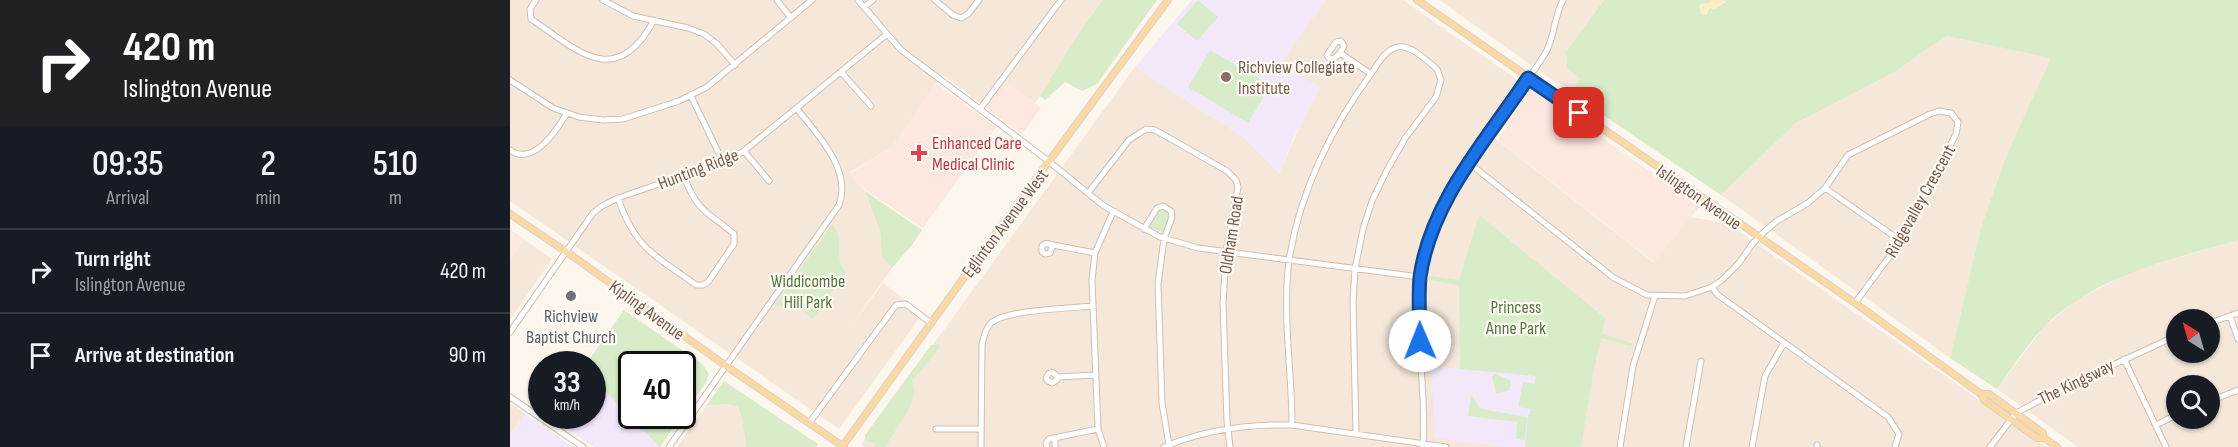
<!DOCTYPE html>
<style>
:root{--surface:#171b24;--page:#242831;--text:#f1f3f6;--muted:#9ea1a6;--line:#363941}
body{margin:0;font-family:"Sofia Sans Condensed",sans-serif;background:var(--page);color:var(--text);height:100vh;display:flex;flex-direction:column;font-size:22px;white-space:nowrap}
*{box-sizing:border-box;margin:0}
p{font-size:20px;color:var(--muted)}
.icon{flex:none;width:33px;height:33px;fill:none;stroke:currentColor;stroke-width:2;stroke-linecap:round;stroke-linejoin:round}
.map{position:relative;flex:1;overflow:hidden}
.panel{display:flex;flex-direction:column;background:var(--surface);width:510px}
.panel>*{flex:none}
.hud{background:#202124;color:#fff;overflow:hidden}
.needle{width:39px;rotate:323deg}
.buttons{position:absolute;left:1656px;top:309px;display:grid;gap:12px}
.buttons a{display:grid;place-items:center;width:54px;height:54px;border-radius:50%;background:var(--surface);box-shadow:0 2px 4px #0004;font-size:30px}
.speed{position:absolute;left:18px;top:351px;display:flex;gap:12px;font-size:30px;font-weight:700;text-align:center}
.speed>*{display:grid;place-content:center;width:78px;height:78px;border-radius:50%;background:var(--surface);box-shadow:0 2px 4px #0004;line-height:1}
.speed small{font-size:15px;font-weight:400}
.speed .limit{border:3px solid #111;border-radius:9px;background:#fff;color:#111}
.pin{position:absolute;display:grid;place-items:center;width:51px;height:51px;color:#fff;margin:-26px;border-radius:12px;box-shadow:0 3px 9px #0006}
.me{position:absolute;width:66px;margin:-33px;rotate:359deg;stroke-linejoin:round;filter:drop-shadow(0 0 4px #0008)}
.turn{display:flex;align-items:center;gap:21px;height:126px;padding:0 24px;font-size:27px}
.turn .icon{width:78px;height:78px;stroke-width:2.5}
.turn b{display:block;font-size:42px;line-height:51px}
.eta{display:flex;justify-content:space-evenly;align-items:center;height:102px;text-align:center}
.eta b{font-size:36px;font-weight:600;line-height:42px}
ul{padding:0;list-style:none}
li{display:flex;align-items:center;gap:18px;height:84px;padding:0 24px;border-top:2px solid var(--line)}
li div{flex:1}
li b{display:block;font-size:22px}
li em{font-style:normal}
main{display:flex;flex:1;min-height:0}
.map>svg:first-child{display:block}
.residential{fill:#f5e8da;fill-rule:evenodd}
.commercial{fill:#fde8e0}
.education{fill:#f3e8fa}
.green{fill:#d8ecc9}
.sand{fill:#fcefc7}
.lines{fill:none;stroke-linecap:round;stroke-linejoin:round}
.minor-casing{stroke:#d1beb0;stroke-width:7}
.major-casing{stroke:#dad1cd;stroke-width:8}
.minor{stroke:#fff;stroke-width:5}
.major{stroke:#fbd9a5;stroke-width:6}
.route-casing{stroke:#114b97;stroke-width:15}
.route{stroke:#1a73e8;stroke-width:10}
.education-dot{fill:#8d6e63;stroke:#fffaf3;stroke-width:2}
.health-dot{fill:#e0444e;stroke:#fffaf3;stroke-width:2}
.worship-dot{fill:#6b7280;stroke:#fffaf3;stroke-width:2}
.labels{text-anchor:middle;stroke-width:4.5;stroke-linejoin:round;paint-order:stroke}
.education-label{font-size:18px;fill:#785e54;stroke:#fffaf3;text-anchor:start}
.health-label{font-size:18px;fill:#be3a42;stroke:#fffaf3;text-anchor:start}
.street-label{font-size:18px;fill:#7a5c4d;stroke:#fffaf3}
.park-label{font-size:18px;fill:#537a41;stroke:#fffaf3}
.worship-label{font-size:18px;fill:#5b616d;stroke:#fffaf3}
</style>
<main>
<section class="panel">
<div class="hud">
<div class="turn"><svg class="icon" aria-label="right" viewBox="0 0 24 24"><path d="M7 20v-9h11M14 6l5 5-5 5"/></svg><div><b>420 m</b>Islington Avenue</div></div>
</div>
<div class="eta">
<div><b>09:35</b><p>Arrival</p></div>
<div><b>2</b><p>min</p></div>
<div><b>510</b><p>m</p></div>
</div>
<ul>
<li><svg class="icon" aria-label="right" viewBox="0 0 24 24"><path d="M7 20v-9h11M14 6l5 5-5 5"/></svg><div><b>Turn right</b><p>Islington Avenue</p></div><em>420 m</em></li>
<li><svg class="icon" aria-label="arrive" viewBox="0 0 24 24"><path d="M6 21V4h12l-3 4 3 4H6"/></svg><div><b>Arrive at destination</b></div><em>90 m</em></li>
</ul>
</section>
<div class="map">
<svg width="1728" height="447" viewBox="0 0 1728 447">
<rect width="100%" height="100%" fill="#fdf6ec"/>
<path class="residential" d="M0,0H602L525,103L497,83L478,109L432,74L382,147L340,172L355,191L370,231L372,257L382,268L341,326L373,283L413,313L329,429L0,201Z
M815,0H893L1009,81L977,132L1143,262L1180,217L1217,223L1536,447H355L351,444L625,67L735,138L769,173L795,115L770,64Z
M929,0H1094L1054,54L1057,57V68L1070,79L1061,93Z
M1436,36L1542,58L1495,159L1472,224L1440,358L1211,195L1286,123L1385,72Z
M14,239L42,259L0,320V259Z
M1728,240V447H1568L1487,389L1533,328L1566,300L1623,271ZM1666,320H1700V352H1666ZM1666,386H1700V418H1666Z
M0,403L15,414L0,435Z
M217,404L228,407L232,416L236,447H167L196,406Z"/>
<path class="commercial" d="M497,82L531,108L512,134L478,109Z
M425,83L486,127L413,228L348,185L340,173L382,147Z
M1020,88L1190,206L1144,262L988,140Z
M0,229L14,239L0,259Z"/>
<path class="education" d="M682,0H815L770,64L811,88L783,139L769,173L735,138L625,67Z
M921,367L962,369L1026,376L1015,447H996L925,438Z
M83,379L150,447H84L39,416H82Z
M15,414L63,447H0V435Z"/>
<path class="green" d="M593,0H647L587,84L572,91L555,82L535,100L530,96L567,36Z
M688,0L708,17L687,41L667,24Z
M1094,0H1728V240C1660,260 1586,275 1534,327C1516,345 1502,369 1487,389L1440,358L1472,224L1495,159L1541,58L1436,36L1385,72L1286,123L1211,195L1061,93L1070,79L1057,68V57L1054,54Z
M700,50L761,85L738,123L678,87Z
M355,191L412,230L402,245L382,268L372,257L370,231Z
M652,208L657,211L659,217L653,232L638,226L647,210Z
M969,215L1095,318L1092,334L1122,343L1121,346L1091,338L1083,374L1071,447H1015L1018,417L1021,409L1008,407L1013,382L1025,384L1026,376L950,369L949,285L920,280V276L949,280Z
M322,224C336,238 322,257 336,272L303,319L291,311L265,305Z
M114,310L192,364L199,374L196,383L172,415V364H122V416H172L150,447L83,379L82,364H76Z
M429,344V349L402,381L405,392L398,411L375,447H364L365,444L355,440V435L421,345Z
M985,374L1000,380L1001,385L998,391L986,393L982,377Z
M214,381L308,444L306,447H236L232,417L228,407L217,404L196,406Z
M961,394L971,409L1017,417L1015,440L1006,439L1007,422L958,416Z"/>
<path class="sand" d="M1203,0H1213L1216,2L1204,9L1200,8L1196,15L1192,14L1189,8L1190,4L1199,3Z"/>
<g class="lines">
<g class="minor-casing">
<path id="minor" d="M26,0L20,9L21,19C67,50 105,90 143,22
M93,0L123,16L178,28L194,34L207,44L225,65
M267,0L281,18
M348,0L391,50L532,156L594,206L650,237L688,248L910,277
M425,0L443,15L451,18L458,14L469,0
M354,7L363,0
M830,53L824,59L819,58L817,55L826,42L831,41L834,46L830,53L861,74
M331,72L361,106
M0,80L43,108L69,117L93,120L113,119L169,101L197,87L302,0
M181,96L213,162
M470,109L551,0
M0,150C23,167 47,130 57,113
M234,151L259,181
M959,163L1104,278L1137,295L1175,296L1202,287L1212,280L1229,263L1243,243L1255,231L1267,221L1298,203L1315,188L1338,155L1420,114L1429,111L1441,113L1448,122L1446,134L1391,241L1345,303
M1315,188L1391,241
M578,193L619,140L636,129L645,130L717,171L726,180L728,187L716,252L713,304L717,421L720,447
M108,198C125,249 145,255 186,285H193L198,282L224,244V234C197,211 189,214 174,177
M634,229L647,208L653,206L661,211L662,217L654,239L648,284L652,403L659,445
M543,245L540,253L535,254L532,252V246C535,242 539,244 543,245L585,253
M1202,287L1208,295L1378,417L1389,434L1385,447
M1720,316L1728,339
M1700,323L1728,313
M0,332L83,213L92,206L108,198L213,162L234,151L377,34
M1614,359L1656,447
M548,377L547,380L542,383L538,381L536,378L539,373L542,372L548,377L585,375
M0,397L73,447
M1700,401L1728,390
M300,422L386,305L396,304L421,323
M782,425C782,371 772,315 779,261C789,193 822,126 863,71C869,62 876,49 888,47C902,45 917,61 927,69L931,80L926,97L896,137L877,170L862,201L853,229L845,269L843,301L846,434
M1646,425L1666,415
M426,429H471
M545,438V447
M1307,445V447
M159,447L329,205C342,170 308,135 287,109
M471,447L472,345C474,336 475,330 481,323C494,310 562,308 583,306
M537,447L536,443L539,439L588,429
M594,447L588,429L582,280L585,253L603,212
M654,447C694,430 739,424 782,425L936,447
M913,447C917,391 904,334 910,278C920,190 992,124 1036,52C1045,36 1044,16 1053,0
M1110,447L1123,366L1145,296
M1176,447L1191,361
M1242,447L1255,376L1274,343
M1480,447L1506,413L1555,387L1666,336"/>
</g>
<g class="major-casing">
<path id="major" d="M907,0L1345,303L1471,394L1474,400L1527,438H1534
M0,214L61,255L212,363L334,447
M1471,394H1479L1533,433L1534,438L1547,447
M332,447L478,244L658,0"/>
</g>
<use href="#minor" class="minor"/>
<use href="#major" class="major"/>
</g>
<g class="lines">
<g class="route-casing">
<path id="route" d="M910,341C910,320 908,298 910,277C921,200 977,140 1018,78L1069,113"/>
</g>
<use href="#route" class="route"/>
</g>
<circle class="education-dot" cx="716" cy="77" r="6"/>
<path class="health-dot" d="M406 144h6v6h6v6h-6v6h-6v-6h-6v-6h6z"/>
<circle class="worship-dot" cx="61" cy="296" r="6"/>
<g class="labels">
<g class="education-label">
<text x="728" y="73">Richview Collegiate<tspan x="728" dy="21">Institute</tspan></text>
</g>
<g class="health-label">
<text x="422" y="149">Enhanced Care<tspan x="422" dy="21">Medical Clinic</tspan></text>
</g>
<g class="street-label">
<text transform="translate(188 169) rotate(-21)" y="6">Hunting Ridge</text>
<text transform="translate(1189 197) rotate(35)" y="6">Islington Avenue</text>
<text transform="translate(1410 201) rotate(-61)" y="6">Ridgevalley Crescent</text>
<text transform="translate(495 223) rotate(-53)" y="6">Eglinton Avenue West</text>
<text transform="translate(721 235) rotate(-81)" y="6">Oldham Road</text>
<text transform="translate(137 310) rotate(36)" y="6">Kipling Avenue</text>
<text transform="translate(1566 382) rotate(-26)" y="6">The Kingsway</text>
</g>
<g class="park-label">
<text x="298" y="287">Widdicombe<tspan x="298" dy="21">Hill Park</tspan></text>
<text x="1006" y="313">Princess<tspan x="1006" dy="21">Anne Park</tspan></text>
</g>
<g class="worship-label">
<text x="61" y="322">Richview<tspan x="61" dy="21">Baptist Church</tspan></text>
</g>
</g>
</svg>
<div class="buttons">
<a><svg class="needle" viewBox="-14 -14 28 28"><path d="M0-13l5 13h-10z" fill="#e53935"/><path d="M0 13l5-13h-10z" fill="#9ea1a6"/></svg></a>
<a><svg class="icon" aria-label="search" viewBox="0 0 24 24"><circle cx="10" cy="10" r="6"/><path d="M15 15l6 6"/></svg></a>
</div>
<div class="speed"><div>33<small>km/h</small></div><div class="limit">40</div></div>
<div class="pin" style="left:1069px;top:113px;background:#d93025"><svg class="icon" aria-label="arrive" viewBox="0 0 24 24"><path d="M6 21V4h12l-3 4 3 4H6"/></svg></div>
<svg class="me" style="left:910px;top:341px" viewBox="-20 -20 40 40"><circle r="19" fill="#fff"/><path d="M0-13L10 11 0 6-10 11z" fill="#1a73e8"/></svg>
</div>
</main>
